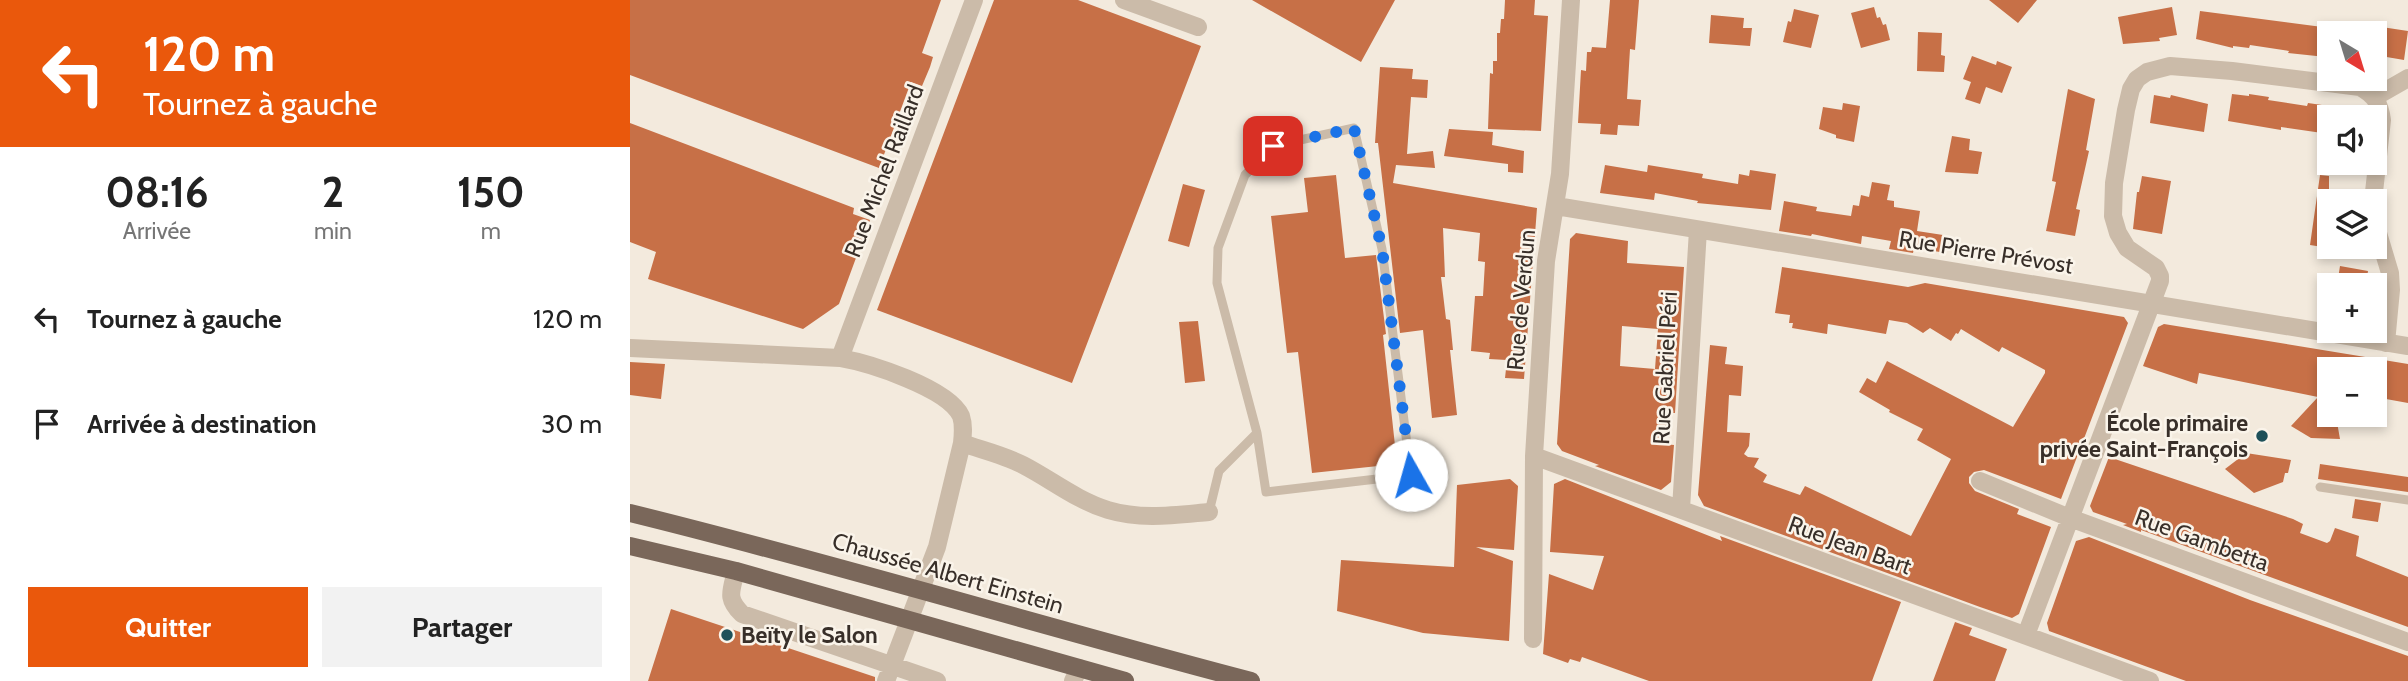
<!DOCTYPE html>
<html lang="fr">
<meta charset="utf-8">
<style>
:root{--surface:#fff;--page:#f2f2f2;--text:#222;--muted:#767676;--accent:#ea580c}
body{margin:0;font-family:Cabin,sans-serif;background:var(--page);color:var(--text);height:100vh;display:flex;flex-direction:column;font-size:26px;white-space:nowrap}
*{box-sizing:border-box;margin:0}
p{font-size:23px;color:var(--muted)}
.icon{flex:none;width:38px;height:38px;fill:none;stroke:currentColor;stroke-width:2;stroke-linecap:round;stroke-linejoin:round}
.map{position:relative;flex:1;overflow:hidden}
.details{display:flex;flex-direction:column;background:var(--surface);width:630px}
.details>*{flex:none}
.hud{background:#ea580c;color:#fff;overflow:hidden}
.needle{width:46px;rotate:142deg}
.fabs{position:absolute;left:1687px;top:21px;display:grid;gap:14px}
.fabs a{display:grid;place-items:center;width:70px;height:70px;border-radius:0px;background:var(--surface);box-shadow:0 4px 10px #0003;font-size:35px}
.pin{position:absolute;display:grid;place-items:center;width:60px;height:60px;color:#fff;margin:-30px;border-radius:14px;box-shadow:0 4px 10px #0006}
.me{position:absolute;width:77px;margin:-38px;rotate:353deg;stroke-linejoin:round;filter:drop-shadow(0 0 5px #0008)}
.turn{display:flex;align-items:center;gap:24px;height:147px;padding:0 28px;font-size:32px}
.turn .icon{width:91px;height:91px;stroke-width:2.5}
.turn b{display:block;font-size:49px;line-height:60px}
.eta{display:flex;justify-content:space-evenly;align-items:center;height:119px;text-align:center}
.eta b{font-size:42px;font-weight:800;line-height:49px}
.action{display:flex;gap:14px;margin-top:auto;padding:14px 28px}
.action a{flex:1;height:80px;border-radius:0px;background:var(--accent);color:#fff;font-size:28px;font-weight:800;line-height:80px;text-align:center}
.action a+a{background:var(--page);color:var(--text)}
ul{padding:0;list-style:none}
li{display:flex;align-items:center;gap:21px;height:105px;padding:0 28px}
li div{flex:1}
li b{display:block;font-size:26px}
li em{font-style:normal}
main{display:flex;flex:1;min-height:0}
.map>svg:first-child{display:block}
.building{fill:#c77047;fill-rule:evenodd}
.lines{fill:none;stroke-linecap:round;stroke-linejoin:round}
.lane{stroke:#cbbba9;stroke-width:9}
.street{stroke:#cbbba9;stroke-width:18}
.primary{stroke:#7a675a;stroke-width:18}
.route{stroke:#1a73e8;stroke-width:12;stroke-dasharray:0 21.6}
.poi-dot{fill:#1e515a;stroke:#faf4ea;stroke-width:2.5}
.labels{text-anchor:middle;stroke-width:5;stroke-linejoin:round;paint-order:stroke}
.street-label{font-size:23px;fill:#382f29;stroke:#faf4ea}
.poi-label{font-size:23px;font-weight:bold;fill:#382f29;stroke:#faf4ea;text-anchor:end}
</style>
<main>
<section class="details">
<div class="hud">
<div class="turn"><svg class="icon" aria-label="left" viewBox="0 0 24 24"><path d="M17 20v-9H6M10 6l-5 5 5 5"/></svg><div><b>120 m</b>Tournez à gauche</div></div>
</div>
<div class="eta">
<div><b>08:16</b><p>Arrivée</p></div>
<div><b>2</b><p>min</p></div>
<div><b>150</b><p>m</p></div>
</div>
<ul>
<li><svg class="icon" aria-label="left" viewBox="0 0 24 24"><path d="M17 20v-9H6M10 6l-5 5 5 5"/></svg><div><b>Tournez à gauche</b></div><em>120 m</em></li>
<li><svg class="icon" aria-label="arrive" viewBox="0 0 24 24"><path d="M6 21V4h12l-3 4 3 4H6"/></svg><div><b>Arrivée à destination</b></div><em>30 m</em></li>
</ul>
<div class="action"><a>Quitter</a><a>Partager</a></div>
</section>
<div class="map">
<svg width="1778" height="681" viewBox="0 0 1778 681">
<rect width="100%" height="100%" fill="#f3eadd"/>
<path class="building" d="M0,0H311L292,53L303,57L300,67L292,86L281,82L249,168L0,75Z
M364,0H448L571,46L442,383L247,310Z
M622,0H765L731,62Z
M875,0H905L904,15L918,16L911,131L858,129L860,73L863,74V61H867V33H870L871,19H874Z
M980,0H1009L1005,50L1000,49L997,99L1011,100L1009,126L988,125L987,135L970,134L971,124L948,123L951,70L956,71L957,52H961L962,47L976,48Z
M1359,0H1407L1388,23Z
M1244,7L1247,18L1250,17L1253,25L1256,24L1260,40L1231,48L1221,13Z
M1542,7L1547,35L1529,38L1530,41L1493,44L1488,17Z
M1164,9L1189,15L1181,48L1153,42L1158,21L1161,22Z
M1570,11L1700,28L1696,57L1658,53L1659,51L1620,45L1619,48L1603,46V48L1566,39Z
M1081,15L1114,18L1113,28H1122L1120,46L1079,43Z
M1745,26L1778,31L1774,60L1745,55Z
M1288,32L1312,33L1311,55L1315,56L1314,72L1287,71Z
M1342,56L1366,65L1367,61L1382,67L1372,93L1356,87L1350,104L1335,99L1341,82L1333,79Z
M750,67L783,69L782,79L798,80L797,98L781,97L777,154L803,151L805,168L766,165L763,183L907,208L894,379L875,378L877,360L859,359L860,353L841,351L845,296H853L855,262L848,261L850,233L813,228L815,277H811L816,319L820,320L823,350H820L827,415L802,418L793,330L770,333L748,143H745Z
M1438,89L1465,99L1456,150L1459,151L1446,209L1450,210L1445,236L1416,231L1426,182L1422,181Z
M1602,94L1619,96V94L1639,97L1638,100L1677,106L1678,103L1699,106V134L1651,127V130L1598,121Z
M1524,95L1540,98L1541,95L1578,104L1574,132L1520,123Z
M1213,103L1230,106L1224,142L1206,138V135L1189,129L1193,107L1212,110Z
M0,123L224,208L223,214L240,220L209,304L173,329L18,279L26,252L0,242Z
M819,129L863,132L862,145L894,151L893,173L878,172V164L814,156Z
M1322,136L1340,139L1339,150L1352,152L1348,174L1315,172Z
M975,165L1017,172L1018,165L1073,174L1072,178L1108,184L1109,174L1119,176L1120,170L1146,174L1141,210L1067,203L1068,201L1025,193L1024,200L970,193Z
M706,175L715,258L746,255L756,334L753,335L767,464L682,473L668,352L657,353L641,216L678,212L674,178Z
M1690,175L1699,176V248L1680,245Z
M1512,176L1541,181L1532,234L1503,229L1507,192H1509Z
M1242,182L1260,185L1257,200L1264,201V207L1290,211L1287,231L1313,235L1310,252L1284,248L1283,253L1259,249L1261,241L1232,236L1231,244L1182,234L1181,236L1149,231L1154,201L1187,207L1186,211L1221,216L1223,205L1229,206L1231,195L1239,197Z
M553,184L575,190L559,247L538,241Z
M946,233L998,241L997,263L1054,267L1045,413H1039L1034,444L1044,445L1041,482L1031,490L965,466L969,465L932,451L927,444L940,239ZM992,326L1028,329L1025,369L990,366Z
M1710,266L1738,271L1736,285H1707Z
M1152,267L1278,287L1295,283L1494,317L1498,323L1431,499L1354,470L1344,472L1339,477V483L1345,491L1389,509L1387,514L1421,527L1389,614L1382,618L1350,607L1074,506L1068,495L1080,345L1097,347L1095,364L1113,366L1111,396L1099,395L1097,432L1120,433L1119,446L1114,454L1118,457L1129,458L1124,467L1137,475L1133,482L1170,495L1175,486L1281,536L1321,459L1287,440L1293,429L1259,412L1260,410L1229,392L1237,378L1246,383L1257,361L1383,427L1415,373V370L1372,347L1369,352L1331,329L1328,334L1326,333L1321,341L1300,328L1293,333L1277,323L1259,320L1256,334L1198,324L1197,334L1162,328L1163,323H1159L1160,315L1145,313Z
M568,321L575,381L555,383L549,322Z
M1534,324L1778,364V403L1745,397V369H1699V415H1708L1707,422L1710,439L1681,438L1661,426L1688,397L1569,373L1567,384L1513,366L1528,327Z
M0,362L35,364L31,399L0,395Z
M1616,453L1661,460L1658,473H1655L1653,482L1624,493L1595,469Z
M1479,457L1663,519L1673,524L1670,533L1697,543L1700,541L1705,528L1729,536L1726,556L1778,577V627L1511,530V532L1493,525L1497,524L1463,512L1460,506Z
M1690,464L1778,477V492L1688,479Z
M880,479L888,486L884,550L846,547L883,561L879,641L793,633L707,611L711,560L824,567L827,485Z
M935,479L1092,541L1090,536L1271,602L1242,681H1019L952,657L950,662L940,659L938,663L913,654L919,574L963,590L974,556L920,552L924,484Z
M1725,499L1751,503L1748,522L1722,518Z
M1459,537L1620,600L1778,656V681H1556L1419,631L1417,623L1446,541Z
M41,609L245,677V681H18Z
M1325,622L1342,628L1339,635L1377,649L1365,681H1303Z"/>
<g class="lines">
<path class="lane" d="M1690,487L1778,500
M579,512L589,471L627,433L587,283L588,248L615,175L643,146L724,128L752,249L781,475L636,492L627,433"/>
<path class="street" d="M494,0L568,27
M1745,97L1778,78
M926,206L1778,346
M1745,223L1760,273L1761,290L1756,343
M0,348L210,358L344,0
M210,358C239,363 318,388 331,416C334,425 333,434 332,443L307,547L256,681
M332,443C352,450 374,455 393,465C422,480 446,500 478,510C511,520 545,515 579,512
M904,456L1520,681
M1350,481L1440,518L1778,642
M1051,509L1068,230
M106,571C101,592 96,598 112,614L307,681
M1396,635L1530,281V276L1526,268L1497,248L1488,233L1483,216L1484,183L1496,110L1501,89L1507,79L1517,72L1540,66L1602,71L1730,87C1745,95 1750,104 1752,120L1743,201
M903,639L904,456L916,261L930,174L941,0
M443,681L449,668"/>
<path class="primary" d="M0,513C208,564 414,627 621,681
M0,546L106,571L495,681"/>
</g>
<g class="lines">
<path class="route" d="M643,146L724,128L752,249L781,475"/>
</g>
<g class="poi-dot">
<circle cx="1632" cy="436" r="7"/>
<circle cx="97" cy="635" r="7"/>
</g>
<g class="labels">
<g class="street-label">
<text transform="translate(254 171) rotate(-69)" y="8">Rue Michel Raillard</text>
<text transform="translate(1356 252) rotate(9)" y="8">Rue Pierre Prévost</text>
<text transform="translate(891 300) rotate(-85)" y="8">Rue de Verdun</text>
<text transform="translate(1035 368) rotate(-87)" y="8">Rue Gabriel Péri</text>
<text transform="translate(1572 540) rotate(20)" y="8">Rue Gambetta</text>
<text transform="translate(1220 545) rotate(20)" y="8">Rue Jean Bart</text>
<text transform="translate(318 573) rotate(16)" y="8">Chaussée Albert Einstein</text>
</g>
<g class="poi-label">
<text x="1618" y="431">École primaire<tspan x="1618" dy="26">privée Saint-François</tspan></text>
<text x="111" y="643" text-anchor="start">Beïty le Salon</text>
</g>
</g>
</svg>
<div class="fabs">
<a><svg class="needle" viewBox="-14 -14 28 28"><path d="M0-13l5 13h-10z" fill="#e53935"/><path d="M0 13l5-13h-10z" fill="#767676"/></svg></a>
<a><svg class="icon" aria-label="sound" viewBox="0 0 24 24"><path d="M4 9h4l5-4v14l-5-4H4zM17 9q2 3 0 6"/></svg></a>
<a><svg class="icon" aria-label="layers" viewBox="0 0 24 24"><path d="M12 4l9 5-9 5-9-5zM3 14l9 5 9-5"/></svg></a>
<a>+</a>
<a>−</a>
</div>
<div class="pin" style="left:643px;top:146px;background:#d93025"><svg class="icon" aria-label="arrive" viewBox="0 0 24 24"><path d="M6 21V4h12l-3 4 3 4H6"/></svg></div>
<svg class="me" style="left:781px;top:475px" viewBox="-20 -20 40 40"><circle r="19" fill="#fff"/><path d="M0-13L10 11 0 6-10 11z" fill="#1a73e8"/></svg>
</div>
</main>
